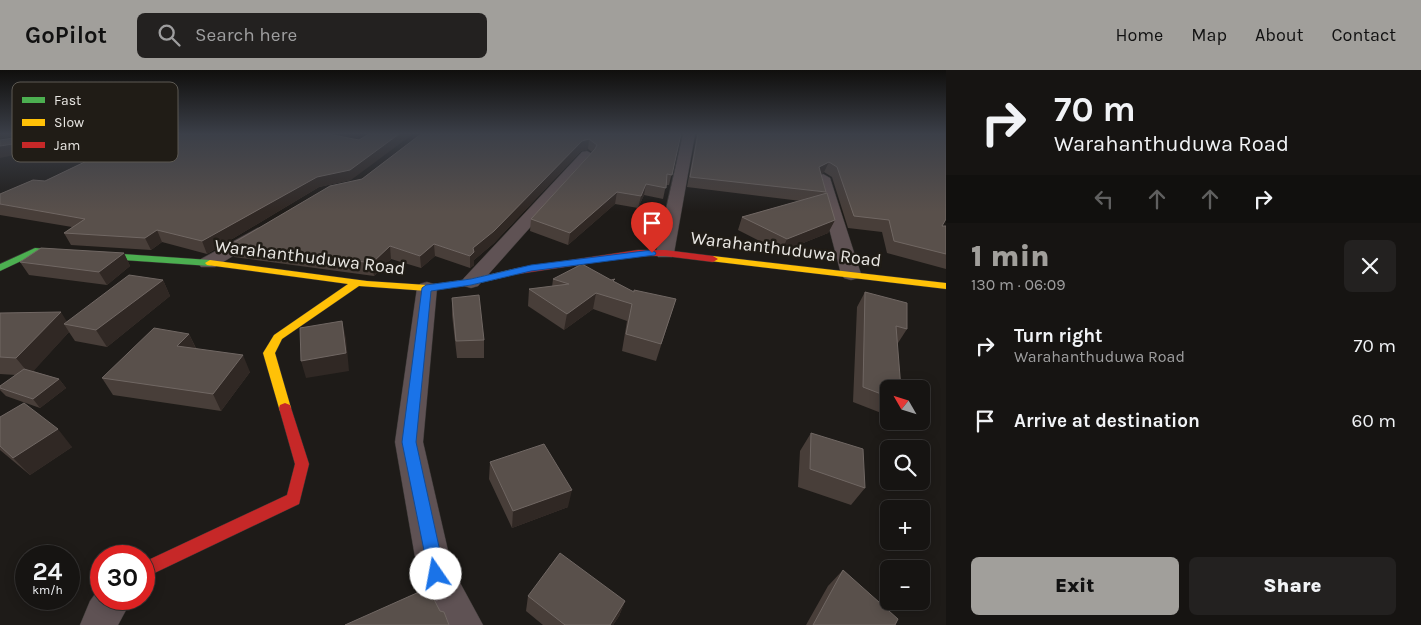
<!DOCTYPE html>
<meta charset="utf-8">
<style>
:root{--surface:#161412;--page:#232120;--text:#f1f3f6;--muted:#9e9e9f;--line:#353332;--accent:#a19f9b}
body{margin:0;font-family:Karla,sans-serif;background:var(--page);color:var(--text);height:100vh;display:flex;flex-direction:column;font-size:19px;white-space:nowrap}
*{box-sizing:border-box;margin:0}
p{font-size:16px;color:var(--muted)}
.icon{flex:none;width:28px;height:28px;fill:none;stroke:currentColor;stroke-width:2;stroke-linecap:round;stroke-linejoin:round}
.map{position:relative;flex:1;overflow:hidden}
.drawer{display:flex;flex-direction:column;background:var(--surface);width:475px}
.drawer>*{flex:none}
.banner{background:#161412;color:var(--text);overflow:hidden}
.needle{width:32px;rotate:309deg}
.buttons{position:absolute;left:880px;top:310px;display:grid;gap:10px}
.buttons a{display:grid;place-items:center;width:50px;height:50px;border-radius:8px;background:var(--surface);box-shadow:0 2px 12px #0003,0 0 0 1px var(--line);font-size:25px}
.speed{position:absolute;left:15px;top:475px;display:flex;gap:10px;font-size:25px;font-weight:700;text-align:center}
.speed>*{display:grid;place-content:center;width:65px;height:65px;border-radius:50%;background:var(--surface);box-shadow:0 2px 12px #0003,0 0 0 1px var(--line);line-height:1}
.speed small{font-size:12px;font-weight:400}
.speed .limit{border:8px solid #d22;background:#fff;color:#111}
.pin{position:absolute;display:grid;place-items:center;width:42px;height:42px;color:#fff;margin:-51px -21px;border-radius:50% 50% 50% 0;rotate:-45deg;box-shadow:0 0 5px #0007}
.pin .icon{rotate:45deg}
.me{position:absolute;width:55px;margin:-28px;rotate:348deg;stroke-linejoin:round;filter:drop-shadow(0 0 4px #0008)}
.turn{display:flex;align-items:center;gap:18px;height:105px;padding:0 25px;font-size:22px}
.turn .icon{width:65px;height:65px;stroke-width:2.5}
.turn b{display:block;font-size:35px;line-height:42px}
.lanes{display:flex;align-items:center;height:48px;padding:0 25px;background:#0003;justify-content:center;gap:25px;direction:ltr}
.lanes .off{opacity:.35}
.round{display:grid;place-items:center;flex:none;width:52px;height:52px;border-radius:8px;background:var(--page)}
.overview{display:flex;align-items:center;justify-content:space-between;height:85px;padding:0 25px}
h1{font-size:30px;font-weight:800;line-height:38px;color:var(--accent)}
.primary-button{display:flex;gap:10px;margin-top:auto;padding:10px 25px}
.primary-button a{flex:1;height:58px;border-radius:8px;background:var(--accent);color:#111;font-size:20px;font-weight:800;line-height:58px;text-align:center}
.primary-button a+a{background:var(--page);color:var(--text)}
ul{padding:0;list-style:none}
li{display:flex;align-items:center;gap:15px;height:75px;padding:0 25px}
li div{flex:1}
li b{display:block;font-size:19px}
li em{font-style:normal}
header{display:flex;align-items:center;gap:30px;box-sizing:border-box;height:70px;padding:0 25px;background:var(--accent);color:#111}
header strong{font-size:24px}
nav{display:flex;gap:28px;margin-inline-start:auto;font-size:18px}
.search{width:350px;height:45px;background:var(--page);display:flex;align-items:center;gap:12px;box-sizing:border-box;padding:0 18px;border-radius:8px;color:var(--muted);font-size:19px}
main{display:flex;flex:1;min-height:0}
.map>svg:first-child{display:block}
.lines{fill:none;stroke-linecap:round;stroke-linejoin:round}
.street-casing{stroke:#393735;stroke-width:1}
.fast-casing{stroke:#393735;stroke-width:1}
.slow-casing{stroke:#393735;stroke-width:1}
.jam-casing{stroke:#393735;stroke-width:1}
.street{fill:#5f5254;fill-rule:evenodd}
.fast{fill:#4caf50;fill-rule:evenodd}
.slow{fill:#ffc107;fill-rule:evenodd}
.jam{fill:#c62828;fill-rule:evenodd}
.wall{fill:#483e39}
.shaded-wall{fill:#302824}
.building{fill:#59504b;stroke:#706763}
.route{fill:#1a73e8;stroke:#114b97}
.labels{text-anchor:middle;stroke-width:5;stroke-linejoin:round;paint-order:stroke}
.street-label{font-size:18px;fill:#e8e6e2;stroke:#201c16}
.key{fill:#201c16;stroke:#5c5953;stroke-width:1}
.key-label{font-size:14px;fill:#e8e6e2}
</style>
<header>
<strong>GoPilot</strong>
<div class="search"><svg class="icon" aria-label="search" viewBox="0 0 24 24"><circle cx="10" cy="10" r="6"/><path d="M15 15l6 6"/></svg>Search here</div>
<nav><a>Home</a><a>Map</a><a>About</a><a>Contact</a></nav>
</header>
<main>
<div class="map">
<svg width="946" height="555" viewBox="0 0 946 555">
<rect width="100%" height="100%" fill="#1e1b18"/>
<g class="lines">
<g class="street-casing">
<path id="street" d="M683,64H695L674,183L672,187H658L656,183Z
M587,81L594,85L592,88L478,216L471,218L464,216L461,212L464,208L582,82Z
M823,104L830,108L861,204L858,208L851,210L844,208L841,204L816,108Z
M258,158L264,159L267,163L264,167L215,197H201L198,193L201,189Z
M427,212L434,214L437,218L423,372L452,498L483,555H443L418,504L395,372L417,218L420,214Z
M101,516V529H132L118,555H80L90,531Z"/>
</g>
<g class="fast-casing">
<path id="fast" d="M35,178L210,190L215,193L210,196L36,184L0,201V194Z"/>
</g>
<g class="slow-casing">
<path id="slow" d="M713,186L946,213V219L710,191L708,189Z
M210,190L367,211L427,215L471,209L518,198L523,201L521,203L471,215L427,221L359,216L282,269L275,283L291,338L290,341H280L279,338L263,283L274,265L348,214L207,195L205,193Z"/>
</g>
<g class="jam-casing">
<path id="jam" d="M47,64H62L0,77V73Z
M638,180H665L713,186L718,189L713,192L665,186H638L518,204L513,201L518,198Z
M285,333L290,335L291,338L309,394L299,434L144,508V492L287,425L295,394L279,338L280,335Z"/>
</g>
<use href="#street" class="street"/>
<use href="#fast" class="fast"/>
<use href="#slow" class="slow"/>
<use href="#jam" class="jam"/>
</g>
<path class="wall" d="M421,64H681L669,115H666L663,129L644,125L638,138L615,134L568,175L530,161L531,149L592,82L588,79L581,81L494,173L474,190V195L470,198L435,186L421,198L391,189L374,206L234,187L230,175L362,109Z
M697,64H946L942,156H946V199L887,183L882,162L848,158L832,107L824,102L821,104L826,122L825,124L835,150L828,163L781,182L738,160L742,147L801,131L687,117Z
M351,110L319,117L207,184L162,172L151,180L71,175L64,163L72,157L0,145V124L45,111Z
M124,183L130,196L107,215L29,205L20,192Z
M553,209L615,212L634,222L676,229L656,291L622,281L627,251L593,239L564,260L528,236L529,219L552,217Z
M163,210L170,226L107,277L75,271L69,262L33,301L59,309L66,318L40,338L6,326L0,320V316L16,305L0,304V243L67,251Z
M865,222L907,259L898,273L889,319V346L853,332L857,237Z
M452,228L484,270V288H457L452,245Z
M189,264L196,278L250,302L221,341L113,325L102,308Z
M0,347L72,377L30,405L0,380Z
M811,363L865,418L851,435L798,417L800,381Z
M490,392L568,437L512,458L489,409Z
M843,500L895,555H806L828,516Z
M528,526L625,531L619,546L613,555H543L526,541Z"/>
<path class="shaded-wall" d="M0,64H19V65L0,69Z
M399,64H413L351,110L319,117L207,184L202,171L317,107Z
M13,68L19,78V84L0,88V76Z
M589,69L588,79L581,81L494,173L474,190V195L470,198V186L473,178L582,71Z
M829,92L824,102L814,107L819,97Z
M646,114L644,125L638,138L641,126Z
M617,122L615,134L568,175L570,163Z
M835,150L828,163L781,182L787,169Z
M157,160L162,172L151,180L145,168Z
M434,174L435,186L421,198L420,186Z
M390,176L391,189L374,206L372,193Z
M124,183L130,196L107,215L99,202Z
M163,210L170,226L107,277L96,260Z
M596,223L593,239L564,260L567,244Z
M61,242L69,255L64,254L69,262L30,305L16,288Z
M342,251L346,268L349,301L306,308L301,291Z
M189,264L197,281L177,276Z
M243,285L250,302L221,341L213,324Z
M59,309L66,318L40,338L33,329Z
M58,359L72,377L30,405L13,388Z
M572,420L568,437L512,458L513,441Z
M625,531L619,546L613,555H610Z"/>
<path class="building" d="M143,64H328L359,70L369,64H399L350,100L317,107L202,171L157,160L145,168L64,163L85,149L0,134V124L33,110L45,111Z
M421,64H681L672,105L667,104L666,118L646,114L641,126L617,122L570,163L531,149L595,79L597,75L589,69L582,71L494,161L473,178L474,182L470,186L434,174L420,186L390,176L372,193L230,175L330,116L362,109Z
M698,64H946V149L942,156H946V184L894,171L889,150L854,146L837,97L829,92L819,97L826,122L690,107Z
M13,68V74L0,76V70Z
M827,123L835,150L787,169L742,147Z
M41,178L124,183L99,202L20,192Z
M582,194L611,210L615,209L613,211L634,222V220L676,229L661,274L626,264L632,234L596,223L567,244L529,219L569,214L553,209Z
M129,205L163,210L96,260L64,254Z
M865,222L907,233V259L896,256L901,319H889V327L863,317Z
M479,225L484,270L456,271L452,228Z
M61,242L16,288L0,287V243Z
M342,251L346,283L301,291L300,258Z
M154,258L189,264L177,276L243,285L213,324L102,308Z
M24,299L59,309L33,329L0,318V316Z
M24,333L58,359L13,388L0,376V347Z
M811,363L863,379L865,418L810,399Z
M544,374L572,420L513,441L490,392Z
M560,483L625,531L610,555H565L528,526Z
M843,500L898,549L895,555H813Z
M428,518L440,541L444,542L449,555H345Z"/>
<linearGradient id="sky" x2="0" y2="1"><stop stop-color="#100f0d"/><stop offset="0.45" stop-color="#3b3f48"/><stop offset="1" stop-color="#3b3f48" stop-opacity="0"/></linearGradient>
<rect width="946" height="142" fill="url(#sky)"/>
<path class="route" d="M652,180L656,183L655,185L531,201L471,215L431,221L416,372L445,504L442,510L436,513L430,510L402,372L422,218L426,215L471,209L531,195Z"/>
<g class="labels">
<g class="street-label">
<text transform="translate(786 179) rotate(7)" y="6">Warahanthuduwa Road</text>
<text transform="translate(310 187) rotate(7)" y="6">Warahanthuduwa Road</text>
</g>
</g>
<rect x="12" y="12" width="166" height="80" rx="8" class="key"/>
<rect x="22" y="27" width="23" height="6" fill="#4caf50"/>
<rect x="22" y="49" width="23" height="7" fill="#ffc107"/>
<rect x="22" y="72" width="23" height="6" fill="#c62828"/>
<g class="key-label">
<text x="54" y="35">Fast</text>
<text x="54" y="57">Slow</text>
<text x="54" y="80">Jam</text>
</g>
</svg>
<div class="buttons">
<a><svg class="needle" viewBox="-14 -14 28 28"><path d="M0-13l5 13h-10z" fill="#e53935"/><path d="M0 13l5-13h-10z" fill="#9e9e9f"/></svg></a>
<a><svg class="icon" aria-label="search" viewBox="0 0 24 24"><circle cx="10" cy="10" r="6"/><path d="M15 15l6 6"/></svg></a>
<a>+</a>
<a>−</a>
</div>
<div class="speed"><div>24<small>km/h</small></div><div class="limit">30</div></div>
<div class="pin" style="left:652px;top:183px;background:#d93025"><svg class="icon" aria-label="arrive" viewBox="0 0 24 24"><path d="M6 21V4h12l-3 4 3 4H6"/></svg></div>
<svg class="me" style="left:436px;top:504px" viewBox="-20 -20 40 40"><circle r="19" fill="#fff"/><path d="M0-13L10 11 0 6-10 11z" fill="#1a73e8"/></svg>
</div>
<section class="drawer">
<div class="banner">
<div class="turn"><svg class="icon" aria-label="right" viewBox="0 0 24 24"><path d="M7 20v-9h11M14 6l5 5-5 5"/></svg><div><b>70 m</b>Warahanthuduwa Road</div></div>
<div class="lanes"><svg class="icon off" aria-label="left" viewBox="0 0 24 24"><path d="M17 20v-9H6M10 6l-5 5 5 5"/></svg><svg class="icon off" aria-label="ahead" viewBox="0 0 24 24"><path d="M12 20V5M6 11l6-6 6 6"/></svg><svg class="icon off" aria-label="ahead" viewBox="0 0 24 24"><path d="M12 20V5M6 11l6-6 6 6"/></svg><svg class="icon" aria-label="right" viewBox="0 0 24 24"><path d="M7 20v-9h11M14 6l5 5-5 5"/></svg></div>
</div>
<div class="overview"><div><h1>1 min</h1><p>130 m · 06:09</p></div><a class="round"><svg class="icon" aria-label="close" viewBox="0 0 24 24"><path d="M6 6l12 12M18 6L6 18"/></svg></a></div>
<ul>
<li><svg class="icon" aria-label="right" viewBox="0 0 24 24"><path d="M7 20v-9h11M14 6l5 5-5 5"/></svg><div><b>Turn right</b><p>Warahanthuduwa Road</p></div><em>70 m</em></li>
<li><svg class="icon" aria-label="arrive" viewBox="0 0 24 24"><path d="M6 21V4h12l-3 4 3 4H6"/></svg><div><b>Arrive at destination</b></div><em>60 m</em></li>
</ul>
<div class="primary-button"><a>Exit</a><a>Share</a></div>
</section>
</main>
